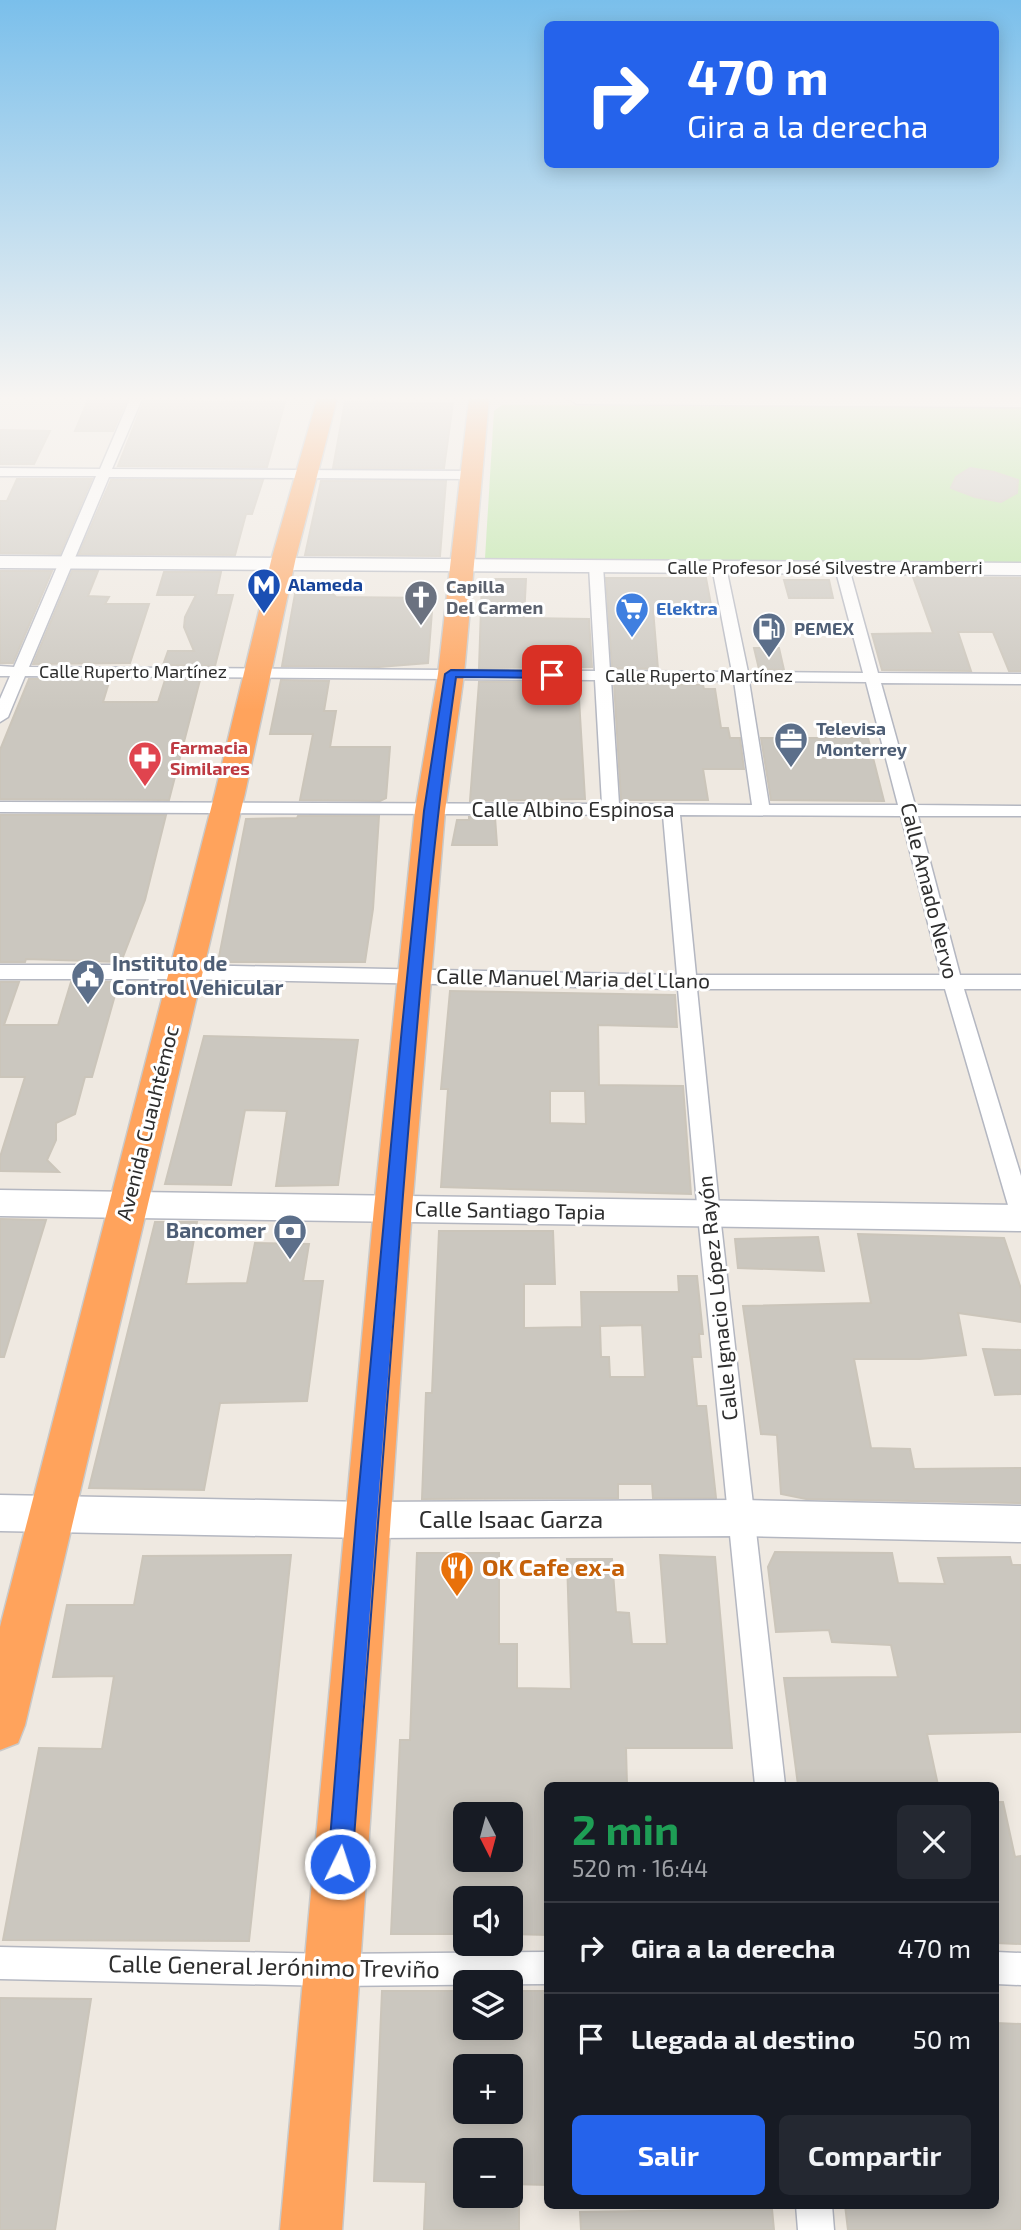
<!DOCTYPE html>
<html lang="es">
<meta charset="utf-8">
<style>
:root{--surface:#171b24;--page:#242831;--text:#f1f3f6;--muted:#9ea1a6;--line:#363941;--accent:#2563eb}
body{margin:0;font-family:"Exo 2",sans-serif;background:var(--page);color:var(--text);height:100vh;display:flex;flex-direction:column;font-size:26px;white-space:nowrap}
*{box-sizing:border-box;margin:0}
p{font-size:23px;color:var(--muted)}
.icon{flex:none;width:38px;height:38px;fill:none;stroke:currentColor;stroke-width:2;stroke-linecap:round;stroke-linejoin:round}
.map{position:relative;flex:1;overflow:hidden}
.side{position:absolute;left:544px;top:1782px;width:455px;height:427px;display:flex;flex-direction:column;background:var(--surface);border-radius:10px;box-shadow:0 4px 18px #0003}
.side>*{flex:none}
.guide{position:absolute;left:544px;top:21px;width:455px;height:147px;border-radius:10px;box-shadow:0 4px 18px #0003;background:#2563eb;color:#fff;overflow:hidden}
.needle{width:46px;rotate:174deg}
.fabs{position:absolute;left:453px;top:1802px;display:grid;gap:14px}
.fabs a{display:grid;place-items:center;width:70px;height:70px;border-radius:10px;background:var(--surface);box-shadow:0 4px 18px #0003;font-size:35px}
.pin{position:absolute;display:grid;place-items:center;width:60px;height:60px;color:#fff;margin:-30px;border-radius:14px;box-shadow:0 4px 10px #0006}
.me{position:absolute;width:77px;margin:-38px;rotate:4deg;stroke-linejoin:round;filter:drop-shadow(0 0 5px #0008)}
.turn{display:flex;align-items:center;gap:24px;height:147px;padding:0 28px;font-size:32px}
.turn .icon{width:91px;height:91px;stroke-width:2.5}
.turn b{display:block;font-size:49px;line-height:60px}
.round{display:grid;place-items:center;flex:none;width:74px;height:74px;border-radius:10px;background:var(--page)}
.overview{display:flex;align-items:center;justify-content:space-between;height:119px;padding:0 28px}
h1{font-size:42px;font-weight:700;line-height:52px;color:#1e9e55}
.primary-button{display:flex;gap:14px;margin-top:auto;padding:14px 28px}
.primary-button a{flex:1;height:80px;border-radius:10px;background:var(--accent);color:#fff;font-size:28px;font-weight:700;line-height:80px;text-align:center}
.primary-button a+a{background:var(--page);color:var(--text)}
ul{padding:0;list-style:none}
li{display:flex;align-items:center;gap:21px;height:91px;padding:0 28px;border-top:2px solid var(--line)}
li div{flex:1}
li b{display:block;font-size:26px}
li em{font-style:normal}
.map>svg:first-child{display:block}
.green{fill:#b6e59e}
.building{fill:#cbc7bf;stroke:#cbc5ba;stroke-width:2;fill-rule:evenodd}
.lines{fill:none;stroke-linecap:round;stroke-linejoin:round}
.street-casing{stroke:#b4b7c1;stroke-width:3}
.secondary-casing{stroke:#b4b7c1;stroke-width:3}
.highway-casing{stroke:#c9c9c9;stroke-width:3}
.street{fill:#fff;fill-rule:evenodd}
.secondary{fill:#fff;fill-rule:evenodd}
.highway{fill:#ffa35c;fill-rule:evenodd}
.route{fill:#2563eb;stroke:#184099;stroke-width:2}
.labels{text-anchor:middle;stroke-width:6;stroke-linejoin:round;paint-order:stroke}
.far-street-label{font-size:18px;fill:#2e2e2e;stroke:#fff}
.far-transit-label{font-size:18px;font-weight:bold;fill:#164399;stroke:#fff;text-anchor:start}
.far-worship-label{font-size:18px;font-weight:bold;fill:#5b616d;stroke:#fff;text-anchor:start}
.far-shop-label{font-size:18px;font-weight:bold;fill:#366cbe;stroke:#fff;text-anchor:start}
.far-service-label{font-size:18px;font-weight:bold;fill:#4e5e75;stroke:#fff;text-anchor:start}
.far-health-label{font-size:18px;font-weight:bold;fill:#be3a42;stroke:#fff;text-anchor:start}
.street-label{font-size:21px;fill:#2e2e2e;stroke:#fff}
.service-label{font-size:21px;font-weight:bold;fill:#4e5e75;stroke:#fff;text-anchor:start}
.near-street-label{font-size:24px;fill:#2e2e2e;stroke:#fff}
.near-food-label{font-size:24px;font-weight:bold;fill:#c56008;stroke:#fff;text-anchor:start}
</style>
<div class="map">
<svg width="1021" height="2230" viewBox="0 0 1021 2230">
<rect width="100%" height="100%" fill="#efe9e1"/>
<path class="green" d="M502,405L1021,407V566L493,563L485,558L494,411Z"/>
<path class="building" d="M88,400H127L113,431H75Z
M144,401L208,402H285L267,467L118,466Z
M345,402L453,403L444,468H333Z
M0,430L50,431L34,464H0Z
M970,468L994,472L1018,480L1017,493L1001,502L975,497L951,488L956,477Z
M17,479H92L60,554L0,553V501H7Z
M111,480H263L252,514H246L235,555L79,554Z
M321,481H446L440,556L305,555Z
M0,571H52L13,663H0Z
M72,571H98L88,596L109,597L105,604H149L130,663L33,664Z
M164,572H221L216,595H233L215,666L163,665L168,651H194L184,627L185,617L196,595H157Z
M913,577L1021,578V671H1009L993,632H958L971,671L882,670L872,634L933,633Z
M606,578H706L712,610L653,609L658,669L612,668Z
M482,579H526L524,618L589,619L592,667L479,668Z
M784,580H829L833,598H789Z
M295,594H333L336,597L433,598L428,663L379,667L282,666Z
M754,648H779L784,670L759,669Z
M29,679H110L103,702H158L165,680H200L169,800L0,799V750Z
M281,680L329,681L324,711H336L330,747H390L386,798L380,801L300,800L313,734H270Z
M578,682L585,799L470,801L479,682Z
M614,683L703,685L704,689H715L721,728H728L730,738H740L744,769H703L708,800H621Z
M761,738H868L884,801L771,800Z
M0,815H166L145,900L121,962L26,959L25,962H0Z
M298,816H379L373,909L365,962H218L246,819L297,818Z
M469,817H495L497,845H452L457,820H469Z
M0,982H19L4,1025H58L71,982H113L110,988H117L92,1077H85L75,1114L56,1123V1140L47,1160L59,1172L0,1171V1157L25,1077H0Z
M450,991L675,995L677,1027L598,1025L599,1085L683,1086L691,1194L441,1187L448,1089H441ZM550,1091H585L586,1124L550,1123Z
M204,1036L358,1040L338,1185L276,1186L287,1111L245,1110L231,1185L165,1184Z
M0,1219L46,1220L4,1357H0Z
M155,1222H197L186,1284L247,1283L255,1243L309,1244L303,1281H323L307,1401L220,1403L204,1490L89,1488Z
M439,1231H553L555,1284H524V1328L582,1327L581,1292H679L678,1276H697L703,1334H699L701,1357H692L697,1406H706L716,1498H653L652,1484H618V1498L422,1499L426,1393H432ZM642,1325L645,1377H610L609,1357H601L600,1326Z
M858,1234L1004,1238L1021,1289V1322L958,1313L966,1355L920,1359H854L871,1448L910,1449L914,1469L1021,1468V1503L806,1499L781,1494L777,1435L761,1434L743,1306L871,1303Z
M818,1237L824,1271L738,1268L735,1239Z
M983,1349L1021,1350V1394L995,1395Z
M775,1552L892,1553L898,1583L945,1584L938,1558L1010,1557L1012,1565H1021V1732L927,1734L938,1785H798L784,1678L898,1677L891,1645L832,1642L829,1630L776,1632L768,1567Z
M417,1553H499V1644H517V1688L571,1689L567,1559H612L616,1612L629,1613L632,1644H667L660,1555L715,1557L732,1748H626L627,1785H548V1935L511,1934V1899H466V1934H391L400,1740H410ZM466,1815H511V1860H466Z
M291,1555L249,1941L3,1940L39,1748L102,1749L114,1676L53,1677L67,1605H134L143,1556Z
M996,1802H1003L1015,1857L1021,1856V1944L996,1943Z
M382,1991H466V2028H511V1991H548V2185L511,2184V2151H466V2199L519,2198V2230H424L426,2182L374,2181ZM466,2067H511V2112H466Z
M0,1998L91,1999L55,2230H0Z
M996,2023L1021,2024V2230H848L845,2205H996Z
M772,2209L774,2230H581L580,2212Z"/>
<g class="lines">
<g class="street-casing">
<path id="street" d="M130,399H142L112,469L472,471L478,475L472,479L109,477L29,667L595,671L589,566L596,562L603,566L610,671L732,672L712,567L719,563L726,567L748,672L863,673L835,568L842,564L849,568L878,673L1021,674V684L881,683L915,805L1021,806V816H918L960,975H1021V989H964L1021,1176V1221L1013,1218L1010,1212L945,989H697L720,1215L785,1785H755L698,1215L678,989L187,979H0V965H187L677,975L663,815L0,812V802L602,804L595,680L25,676L8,717L0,722V699L10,676H0V666L14,667L96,476H0V468L100,469ZM611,680L734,681L752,805L619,804ZM749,681L866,682L898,805H769ZM680,815L901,816L941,975H696Z
M0,1947L332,1954L548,1952V1984L332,1986L0,1979Z
M996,1952L1021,1953V1985L996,1984Z
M796,2205H832L834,2230H798Z"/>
</g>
<g class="secondary-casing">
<path id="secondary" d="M569,399H1021V407L577,404Z
M0,556L1021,563V575L0,568Z
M0,1190L1021,1205V1231L0,1216Z
M0,1495L366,1502L741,1500L1021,1506V1542L741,1536L366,1538L0,1531Z"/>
</g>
<g class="highway-casing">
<path id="highway" d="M317,399H337L296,557L245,793L25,1725L18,1743L0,1750V1627L215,793L272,557Z
M469,399H489L464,674L445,811L412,1208L342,2230H280L374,1208L415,811L438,674Z"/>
</g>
<use href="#street" class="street"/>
<use href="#secondary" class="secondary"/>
<use href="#highway" class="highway"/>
</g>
<linearGradient id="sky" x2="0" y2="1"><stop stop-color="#7abfeb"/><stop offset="0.56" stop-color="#f8f5f2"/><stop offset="1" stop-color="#f8f5f2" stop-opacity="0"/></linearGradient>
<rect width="1021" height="711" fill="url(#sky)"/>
<path class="route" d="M451,670L552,671L558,675L552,678L456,677C431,849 417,1022 403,1195C384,1418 367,1641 352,1864L348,1872L340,1876L332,1872L328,1864L356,1520L402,1027L424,811L445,674Z"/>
<defs>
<g id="metro-pin" transform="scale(1.75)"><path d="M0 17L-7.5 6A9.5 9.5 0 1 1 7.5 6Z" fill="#1a4fb4" stroke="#fff"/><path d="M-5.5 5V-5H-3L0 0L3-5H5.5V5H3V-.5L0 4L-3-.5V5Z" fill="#fff"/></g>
<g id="church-pin" transform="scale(1.75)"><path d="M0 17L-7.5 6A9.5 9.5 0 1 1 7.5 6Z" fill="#6b7280" stroke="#fff"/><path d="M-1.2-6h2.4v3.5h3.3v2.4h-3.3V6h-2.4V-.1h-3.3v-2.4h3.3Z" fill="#fff"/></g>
<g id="supermarket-pin" transform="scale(1.75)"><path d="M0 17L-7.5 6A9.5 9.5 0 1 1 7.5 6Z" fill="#3f7fe0" stroke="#fff"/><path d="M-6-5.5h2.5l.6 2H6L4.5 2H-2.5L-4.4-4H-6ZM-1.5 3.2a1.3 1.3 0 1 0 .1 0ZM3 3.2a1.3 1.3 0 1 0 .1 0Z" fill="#fff"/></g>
<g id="fuel-pin" transform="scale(1.75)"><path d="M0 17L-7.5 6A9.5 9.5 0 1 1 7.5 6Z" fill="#5c6f8a" stroke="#fff"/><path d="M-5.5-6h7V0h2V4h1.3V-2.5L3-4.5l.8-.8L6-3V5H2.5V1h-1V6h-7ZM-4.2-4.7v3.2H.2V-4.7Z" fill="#fff"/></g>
<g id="office-pin" transform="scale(1.75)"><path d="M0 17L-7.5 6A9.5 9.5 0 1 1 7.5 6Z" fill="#5c6f8a" stroke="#fff"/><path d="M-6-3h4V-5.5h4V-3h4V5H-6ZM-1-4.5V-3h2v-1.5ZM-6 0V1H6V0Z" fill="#fff"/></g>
<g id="pharmacy-pin" transform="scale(1.75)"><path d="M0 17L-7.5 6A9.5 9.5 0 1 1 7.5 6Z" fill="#e0444e" stroke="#fff"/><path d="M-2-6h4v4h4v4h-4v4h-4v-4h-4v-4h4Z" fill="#fff"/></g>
<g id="civic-pin" transform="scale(1.75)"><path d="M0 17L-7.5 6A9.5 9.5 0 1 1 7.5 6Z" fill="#5c6f8a" stroke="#fff"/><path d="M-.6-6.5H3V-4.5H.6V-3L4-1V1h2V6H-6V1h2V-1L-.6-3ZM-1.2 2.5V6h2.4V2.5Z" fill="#fff"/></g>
<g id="bank-pin" transform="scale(1.75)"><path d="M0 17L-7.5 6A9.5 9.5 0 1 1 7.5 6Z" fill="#5c6f8a" stroke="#fff"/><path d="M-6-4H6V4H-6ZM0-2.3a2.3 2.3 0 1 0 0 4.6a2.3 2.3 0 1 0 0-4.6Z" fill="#fff"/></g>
<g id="restaurant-pin" transform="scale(1.75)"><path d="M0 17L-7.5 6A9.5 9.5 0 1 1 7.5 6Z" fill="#e8710a" stroke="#fff"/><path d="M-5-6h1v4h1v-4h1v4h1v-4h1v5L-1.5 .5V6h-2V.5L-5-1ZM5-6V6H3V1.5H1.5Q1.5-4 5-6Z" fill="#fff"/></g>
</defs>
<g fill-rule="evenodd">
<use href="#metro-pin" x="264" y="585"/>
<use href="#church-pin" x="421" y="597"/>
<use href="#supermarket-pin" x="632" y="609"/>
<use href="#fuel-pin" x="769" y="629"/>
<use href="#office-pin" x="791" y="739"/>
<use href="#pharmacy-pin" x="145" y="758"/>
<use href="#civic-pin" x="88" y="976"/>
<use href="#bank-pin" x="290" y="1231"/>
<use href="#restaurant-pin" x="457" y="1568"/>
</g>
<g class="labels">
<g class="far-street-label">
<text x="825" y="574">Calle Profesor José Silvestre Aramberri</text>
<text x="133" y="678">Calle Ruperto Martínez</text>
<text x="699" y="682">Calle Ruperto Martínez</text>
</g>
<g class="far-transit-label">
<text x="288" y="591">Alameda</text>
</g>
<g class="far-worship-label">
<text x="446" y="593">Capilla<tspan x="446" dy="21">Del Carmen</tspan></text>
</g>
<g class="far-shop-label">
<text x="656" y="615">Elektra</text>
</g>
<g class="far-service-label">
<text x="794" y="635">PEMEX</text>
<text x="816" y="735">Televisa<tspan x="816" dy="21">Monterrey</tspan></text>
</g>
<g class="far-health-label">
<text x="170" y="754">Farmacia<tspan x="170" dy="21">Similares</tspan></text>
</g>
<g class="street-label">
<text x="573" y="817">Calle Albino Espinosa</text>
<text transform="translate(929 891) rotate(76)" y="7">Calle Amado Nervo</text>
<text transform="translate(573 979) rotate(1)" y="7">Calle Manuel Maria del Llano</text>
<text transform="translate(148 1123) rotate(-76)" y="7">Avenida Cuauhtémoc</text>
<text transform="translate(510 1211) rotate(1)" y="7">Calle Santiago Tapia</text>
<text transform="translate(718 1298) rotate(-96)" y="7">Calle Ignacio López Rayón</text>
</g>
<g class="service-label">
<text x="112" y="971">Instituto de<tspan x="112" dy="24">Control Vehicular</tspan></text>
<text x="266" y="1238" text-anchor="end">Bancomer</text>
</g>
<g class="near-street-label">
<text x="511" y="1528">Calle Isaac Garza</text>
<text transform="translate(274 1967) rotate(1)" y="8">Calle General Jerónimo Treviño</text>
</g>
<g class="near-food-label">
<text x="482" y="1576">OK Cafe ex-a</text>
</g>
</g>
</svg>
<div class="fabs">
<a><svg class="needle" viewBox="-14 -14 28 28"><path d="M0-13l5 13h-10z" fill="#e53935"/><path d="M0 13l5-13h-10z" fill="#9ea1a6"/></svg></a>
<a><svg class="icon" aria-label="sound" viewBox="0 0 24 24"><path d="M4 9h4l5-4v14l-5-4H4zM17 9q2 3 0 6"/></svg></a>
<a><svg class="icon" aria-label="layers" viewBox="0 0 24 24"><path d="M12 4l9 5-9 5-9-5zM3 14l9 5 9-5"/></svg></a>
<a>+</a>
<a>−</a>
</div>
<div class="pin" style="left:552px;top:675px;background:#d93025"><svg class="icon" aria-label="arrive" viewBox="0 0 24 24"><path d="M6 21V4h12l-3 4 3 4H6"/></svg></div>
<svg class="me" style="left:340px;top:1864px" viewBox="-20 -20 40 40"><circle r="17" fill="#2563eb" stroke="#fff" stroke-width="3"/><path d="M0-11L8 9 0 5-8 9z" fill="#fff"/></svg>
<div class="guide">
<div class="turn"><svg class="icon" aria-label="right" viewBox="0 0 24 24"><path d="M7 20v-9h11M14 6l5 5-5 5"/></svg><div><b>470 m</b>Gira a la derecha</div></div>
</div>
<section class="side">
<div class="overview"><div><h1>2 min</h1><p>520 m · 16:44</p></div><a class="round"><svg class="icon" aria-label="close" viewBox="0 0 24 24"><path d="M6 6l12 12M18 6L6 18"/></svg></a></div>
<ul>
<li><svg class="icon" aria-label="right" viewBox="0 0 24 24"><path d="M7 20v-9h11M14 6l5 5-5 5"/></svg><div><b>Gira a la derecha</b></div><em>470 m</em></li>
<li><svg class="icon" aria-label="arrive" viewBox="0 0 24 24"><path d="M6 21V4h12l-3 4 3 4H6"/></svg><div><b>Llegada al destino</b></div><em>50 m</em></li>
</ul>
<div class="primary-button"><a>Salir</a><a>Compartir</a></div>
</section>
</div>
